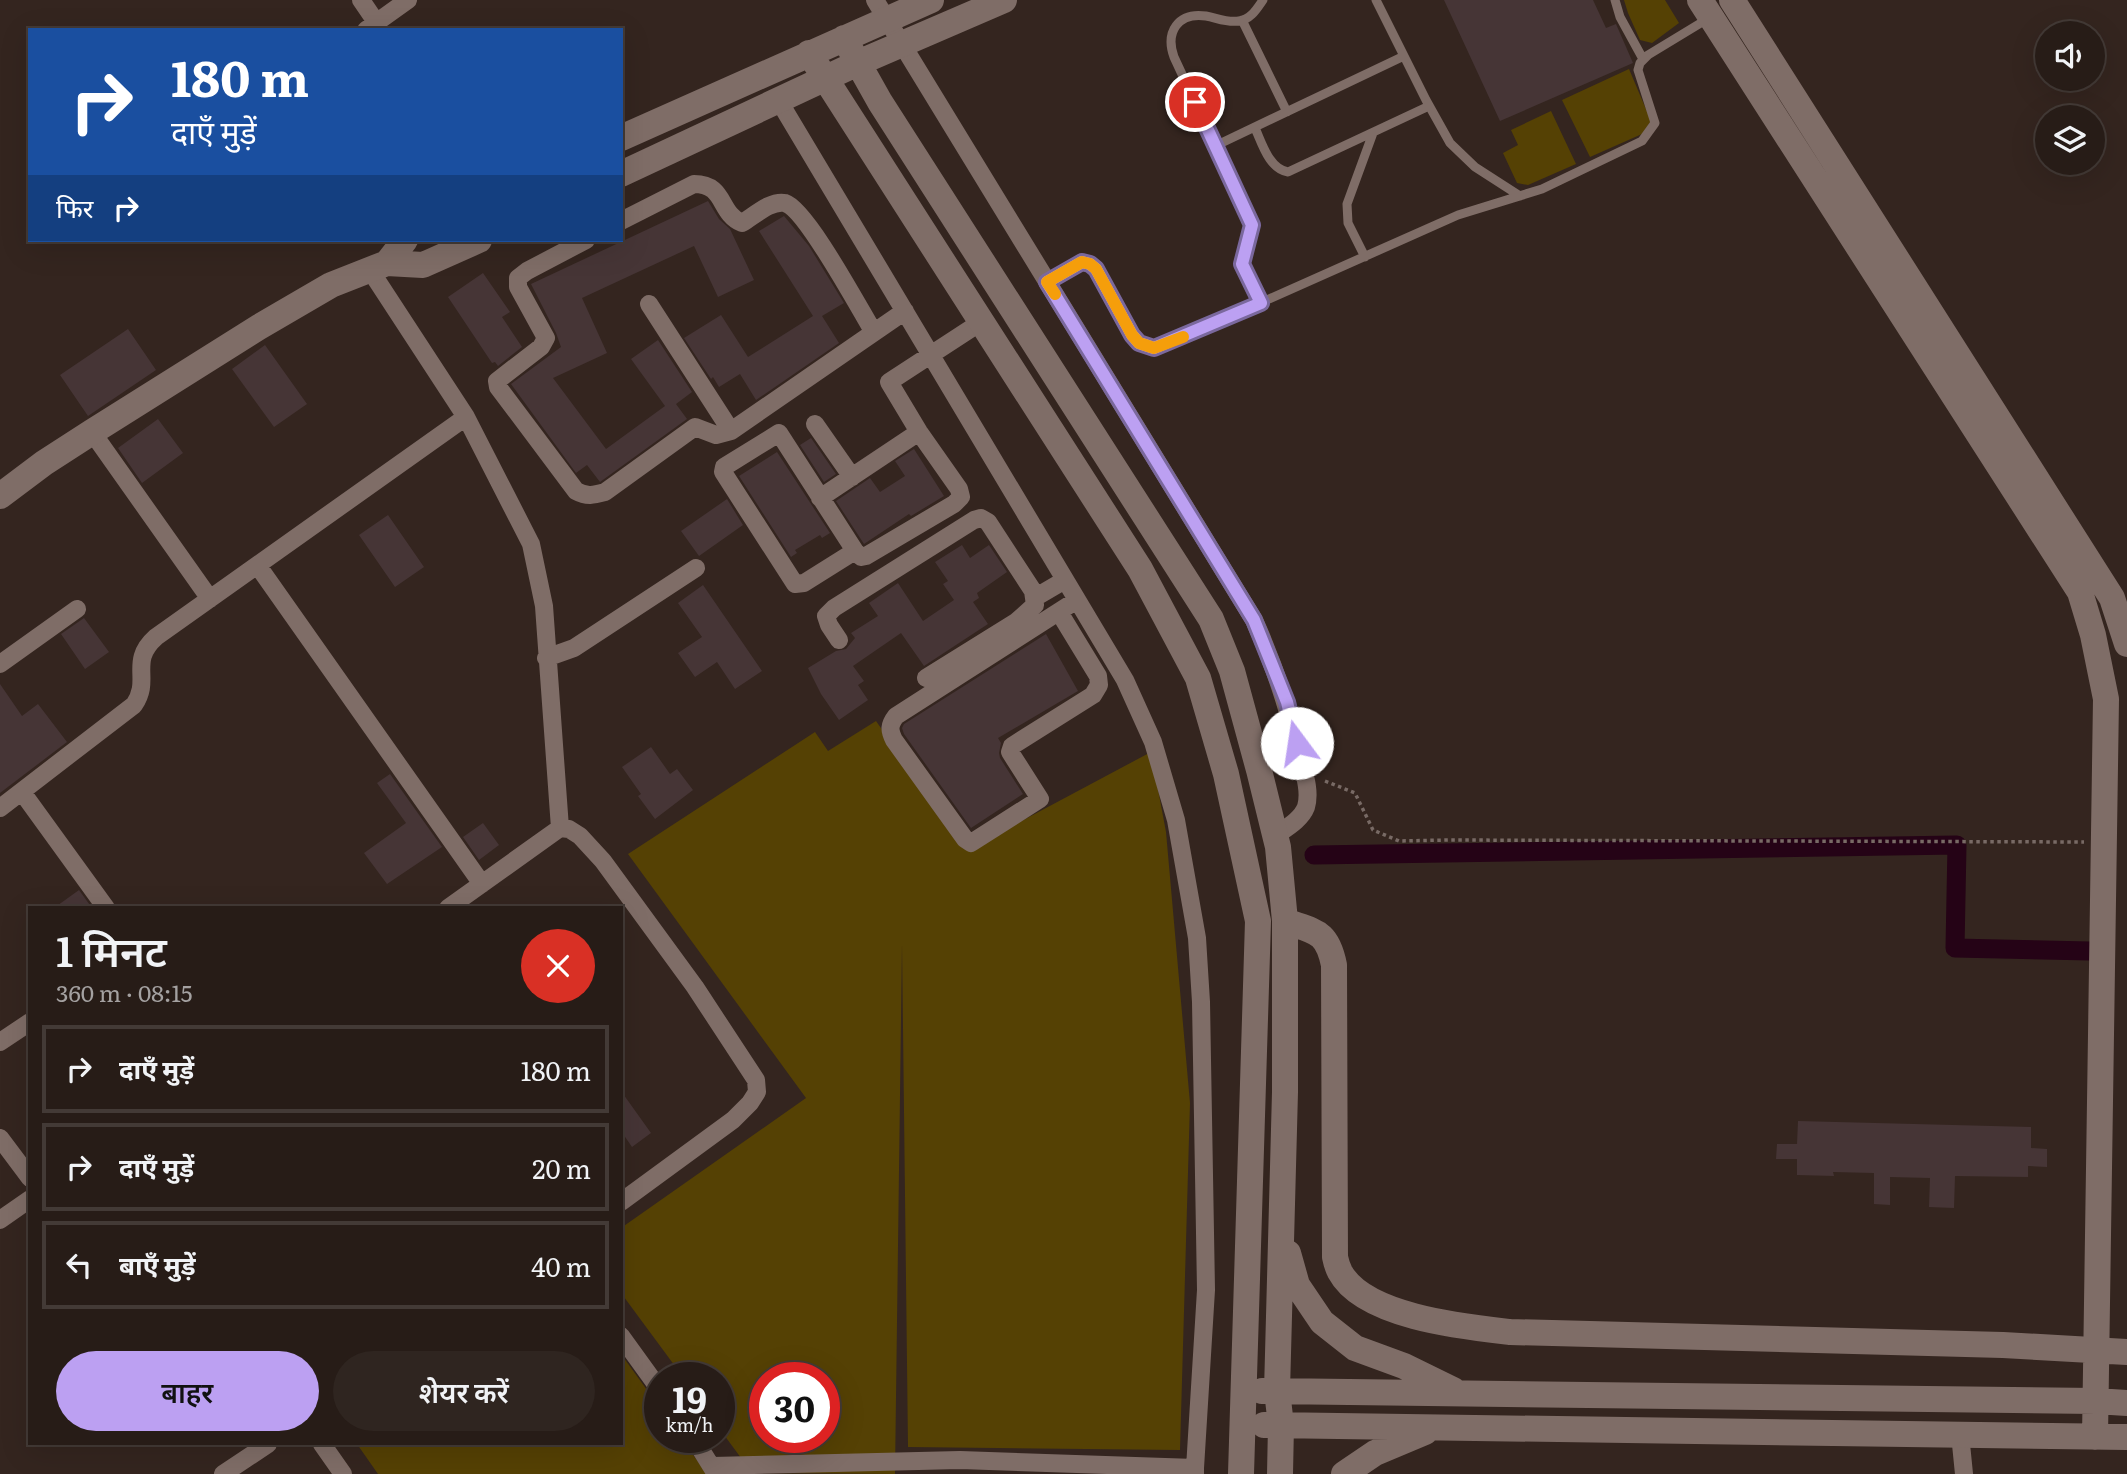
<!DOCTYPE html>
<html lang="hi">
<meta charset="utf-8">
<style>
:root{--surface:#271c17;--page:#2f2520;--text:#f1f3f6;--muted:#a4a1a1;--line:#433a36;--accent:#bca0f2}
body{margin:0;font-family:Literata,"Noto Sans Devanagari",serif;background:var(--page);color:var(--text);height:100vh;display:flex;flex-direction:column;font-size:26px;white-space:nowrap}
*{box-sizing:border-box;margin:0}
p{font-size:23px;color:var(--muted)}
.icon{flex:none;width:38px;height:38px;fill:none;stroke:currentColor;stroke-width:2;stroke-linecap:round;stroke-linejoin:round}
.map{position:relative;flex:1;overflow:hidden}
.sheet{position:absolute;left:28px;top:906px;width:595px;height:539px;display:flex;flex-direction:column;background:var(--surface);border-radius:0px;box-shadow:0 7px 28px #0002,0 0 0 2px var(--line)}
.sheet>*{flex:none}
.hud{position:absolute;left:28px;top:28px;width:595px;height:214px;border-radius:0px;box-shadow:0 7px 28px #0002,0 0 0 2px var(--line);background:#1a4fa0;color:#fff;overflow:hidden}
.controls{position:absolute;left:2035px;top:21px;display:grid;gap:14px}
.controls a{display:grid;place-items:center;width:70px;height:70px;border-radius:50%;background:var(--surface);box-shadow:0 7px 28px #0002,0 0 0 2px var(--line);font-size:35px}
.speed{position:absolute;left:644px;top:1362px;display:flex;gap:14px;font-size:35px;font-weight:700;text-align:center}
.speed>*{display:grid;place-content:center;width:91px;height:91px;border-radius:50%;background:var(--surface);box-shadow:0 7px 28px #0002,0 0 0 2px var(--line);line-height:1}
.speed small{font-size:18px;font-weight:400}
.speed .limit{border:10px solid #d22;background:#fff;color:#111}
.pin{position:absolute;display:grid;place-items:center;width:60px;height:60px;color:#fff;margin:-30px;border:4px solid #fff;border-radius:50%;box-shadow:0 2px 7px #0007}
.me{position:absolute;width:77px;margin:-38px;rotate:346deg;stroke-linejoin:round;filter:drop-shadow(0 0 5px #0008)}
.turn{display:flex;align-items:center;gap:24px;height:147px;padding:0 28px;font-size:32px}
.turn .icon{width:91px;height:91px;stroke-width:2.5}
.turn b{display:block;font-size:49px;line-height:60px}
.then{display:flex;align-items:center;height:66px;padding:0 28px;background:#0003;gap:14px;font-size:26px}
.round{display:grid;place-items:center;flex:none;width:74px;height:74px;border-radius:37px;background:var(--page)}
.summary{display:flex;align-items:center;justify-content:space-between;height:119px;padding:0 28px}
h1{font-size:42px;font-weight:600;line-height:52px}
.cta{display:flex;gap:14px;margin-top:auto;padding:14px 28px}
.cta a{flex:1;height:80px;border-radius:42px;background:var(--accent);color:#111;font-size:28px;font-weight:600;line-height:80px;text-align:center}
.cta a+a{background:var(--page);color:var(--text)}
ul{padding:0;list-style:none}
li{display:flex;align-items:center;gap:21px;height:88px;margin:0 14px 10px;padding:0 14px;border:4px solid var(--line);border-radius:0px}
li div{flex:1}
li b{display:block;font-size:26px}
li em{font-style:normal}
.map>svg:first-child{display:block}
.green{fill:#554104;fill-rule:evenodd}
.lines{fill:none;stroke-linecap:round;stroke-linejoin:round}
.canal{stroke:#250316;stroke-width:19}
.building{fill:#463536}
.path{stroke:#786a65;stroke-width:3.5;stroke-dasharray:3.5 3.5;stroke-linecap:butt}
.lane{stroke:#7f6d67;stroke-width:9}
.street{stroke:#7f6d67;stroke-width:18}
.secondary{stroke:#7f6d67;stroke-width:26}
.route-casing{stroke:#7a689d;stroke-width:18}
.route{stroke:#bca0f2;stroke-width:12}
.slow{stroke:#f59e0b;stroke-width:12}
</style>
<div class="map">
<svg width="2127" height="1474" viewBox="0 0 2127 1474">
<rect width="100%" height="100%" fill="#34251f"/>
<path class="green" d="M1624,0H1665L1679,23L1652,43L1640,40L1628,13Z
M1629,69L1651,121L1642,134L1590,157L1562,100Z
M1551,111L1576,164L1528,185L1517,183L1503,153L1518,145L1511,130Z
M876,721L967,850L1151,752L1166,832L1190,1103L1180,1450L908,1447L902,944L895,1474L752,1473L719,1428V1377H683L621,1293V1228L806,1098L628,854L815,732L828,751ZM765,1377H824V1437H765Z
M621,1354L660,1408V1437H680L707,1474H378L357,1444H621Z"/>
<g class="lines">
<path class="canal" d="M1314,855L1957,845L1955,948L2090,951"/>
</g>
<path class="building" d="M1444,0H1593L1606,28L1616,24L1633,63L1500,121Z
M708,201L719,219L730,229L754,280L718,297L694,246L582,298L607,353L553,378L606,449L665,406L631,359L658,340L692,392L676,404L687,419L600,482L587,465L576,473L511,384L561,347L556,333L531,284Z
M784,216L809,246L844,303L822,316L839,343L756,400L740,374L719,387L713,377L711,379L684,338L721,315L748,357L813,316L759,231Z
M483,273L510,312L502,317L522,347L498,366L495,362L492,363L448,297Z
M128,329L156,370L88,416L60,375Z
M265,345L307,404L274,427L232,369Z
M158,419L183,453L142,483L118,448Z
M811,438L836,474L824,482L800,445Z
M914,449L944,496L911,516L909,514L864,544L836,501L870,478L880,492L905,476L895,461Z
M777,452L830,533L822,538L820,535L795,550L797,553L791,557L739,476Z
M727,499L743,525L699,556L681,531Z
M388,515L424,567L395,587L359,535Z
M962,545L970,558L989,545L1007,572L977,593L979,598L973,602L988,624L924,666L901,633L853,666L864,681L858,685L868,700L839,720L821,694L808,668L836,651L846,649L855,638L851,633L878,616L869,603L898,583L923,621L954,600L943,584L948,581L935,562Z
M703,585L762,671L735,689L717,662L695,677L678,653L702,637L678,603Z
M84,618L109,652L85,669L61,634Z
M1046,634L1078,691L998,738L1001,743L999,753L1000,758L1023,794L971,828L904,734L902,728L904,724Z
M0,684L22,716L38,704L67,742L0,793Z
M651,747L670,774L677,769L693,790L655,819L638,796L641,794L622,767Z
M390,774L442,847L387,884L364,853L406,823L377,783Z
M483,823L499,845L479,860L463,837Z
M79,890L92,908H54Z
M621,1091L651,1133L632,1147L621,1131Z
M1798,1121L2031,1127V1148L2047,1149V1167L2028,1166V1177L1955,1176L1954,1208L1929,1207L1930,1178L1890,1177V1205L1874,1204V1173L1833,1172L1834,1176L1797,1175V1159H1776L1777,1144H1797Z"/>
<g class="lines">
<path class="path" d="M1325,781L1355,793L1373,830L1399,841L1449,840L2084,842"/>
<path class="lane" d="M1376,0L1426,100L1450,143L1475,167L1520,196
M1615,0L1620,17L1643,59
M1242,20L1287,112
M1255,128C1262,143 1269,169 1288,172L1429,106
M1215,146L1404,56
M1365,257L1348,223L1347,204L1373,133
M1047,282L1081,262L1090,264L1096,269L1132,335L1147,348L1161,347L1458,215L1542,189L1642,141L1655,123L1638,70L1640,63L1648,55L1709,18
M1261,303L1242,264L1252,225L1174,57C1165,32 1178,12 1206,16C1217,18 1227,23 1239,21C1251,19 1256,10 1263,0"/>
<path class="street" d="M361,0L376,22
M875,0L1254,620C1274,664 1288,707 1299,754C1303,770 1311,790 1306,807C1301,820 1286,828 1275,836
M366,30L408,0
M779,101L1125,680L1153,742L1176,820L1197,938L1201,1002L1206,1290L1195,1468
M621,221L694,184C726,184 718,213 742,223C754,216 771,200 785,203C806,209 859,308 873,331
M586,240L527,271L518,278V287L546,338L541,347L497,381L498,387L576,491C587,497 594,495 605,492L695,427L716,435L731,431L905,311
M370,270L466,417L531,544L544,606L560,828
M649,304L731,431
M815,424L852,477
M92,432L210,599
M820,498L919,432
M855,551L804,583L795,584L723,472L724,467L779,433L855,551L861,557L866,556L954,504L961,497L959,489L919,432L889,382L981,322
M258,566L482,884
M1036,597L1065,580
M1059,612L1098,676L1099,685L1093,695L1012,746L1010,752L1040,799L971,843L965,839L894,740C889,730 889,725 896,716L1077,600
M839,640L829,625L826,616L834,608L974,520L981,518L988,522L1033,591L1035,605L1016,622L926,678
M546,658L574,648L696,568
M0,664L77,609
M22,792L106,908
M0,808L134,705C152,679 128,662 156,637L466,417
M448,908L560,828L569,829L580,836L603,861L695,987L756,1080L757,1092L750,1103L733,1120L621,1202
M0,1042L30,1022
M0,1138L30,1178
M0,1220L30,1199
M621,1336L660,1390
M1960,1434L1964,1474
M693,1437L716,1474
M322,1444L343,1474
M712,1466L960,1460L1195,1468V1474
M223,1474L268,1444"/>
<path class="secondary" d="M1700,0L2080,592L2093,635L2106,699L2095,1437
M1732,0L2112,598L2127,644
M844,38L880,102L1211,619L1232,671L1259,770L1278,847L1285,921V1092L1277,1391L1281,1425L1280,1474
M809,53L1140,569L1198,678L1226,774L1258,921L1241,1474
M621,138L931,0
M621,174L858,63L1004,0
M387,263L405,240
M0,496L44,463L92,432L259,327L331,285L387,263L423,265L479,240
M1285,921C1315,932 1327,930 1334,965L1335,1257C1336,1262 1338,1268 1340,1272C1364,1317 1465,1327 1510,1332L2003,1345L2127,1352
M1288,1253L1297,1285L1322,1322L1355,1348L1404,1366L1453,1390
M1262,1391L2096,1401L2127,1403
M1264,1425L2127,1437
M1344,1474L1375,1453L1425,1432"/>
</g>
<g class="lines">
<g class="route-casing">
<path id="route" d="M1195,102L1252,225L1242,264L1261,303L1154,348L1139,343L1132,335L1096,269L1090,264L1082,262L1047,282L1254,620L1287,702L1297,743"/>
</g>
<use href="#route" class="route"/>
<path class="slow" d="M1055,294L1047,282L1082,262L1090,264L1096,269L1132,335L1139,343L1154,348L1183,337"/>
</g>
</svg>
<div class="controls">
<a><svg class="icon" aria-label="sound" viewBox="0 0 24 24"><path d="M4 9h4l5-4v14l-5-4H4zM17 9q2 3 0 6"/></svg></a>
<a><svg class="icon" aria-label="layers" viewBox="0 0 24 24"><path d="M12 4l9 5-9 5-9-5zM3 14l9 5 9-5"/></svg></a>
</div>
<div class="speed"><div>19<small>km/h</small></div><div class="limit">30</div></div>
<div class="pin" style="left:1195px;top:102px;background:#d93025"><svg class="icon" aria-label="arrive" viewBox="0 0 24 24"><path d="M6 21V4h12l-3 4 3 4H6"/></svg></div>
<svg class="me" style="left:1297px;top:743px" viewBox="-20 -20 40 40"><circle r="19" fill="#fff"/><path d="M0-13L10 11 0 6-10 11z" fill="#bca0f2"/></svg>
<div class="hud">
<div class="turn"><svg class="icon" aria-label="right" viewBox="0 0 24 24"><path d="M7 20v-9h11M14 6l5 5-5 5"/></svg><div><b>180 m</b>दाएँ मुड़ें</div></div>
<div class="then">फिर<svg class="icon" aria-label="right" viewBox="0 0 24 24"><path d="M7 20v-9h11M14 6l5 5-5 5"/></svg></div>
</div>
<section class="sheet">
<div class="summary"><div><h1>1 मिनट</h1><p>360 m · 08:15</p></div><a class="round" style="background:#d93025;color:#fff"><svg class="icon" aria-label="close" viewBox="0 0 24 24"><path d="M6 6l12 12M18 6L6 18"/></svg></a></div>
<ul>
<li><svg class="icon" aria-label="right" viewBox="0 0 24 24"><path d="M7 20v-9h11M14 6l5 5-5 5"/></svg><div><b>दाएँ मुड़ें</b></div><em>180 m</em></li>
<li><svg class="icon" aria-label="right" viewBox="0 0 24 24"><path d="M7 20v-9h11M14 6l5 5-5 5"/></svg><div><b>दाएँ मुड़ें</b></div><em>20 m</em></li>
<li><svg class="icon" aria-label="left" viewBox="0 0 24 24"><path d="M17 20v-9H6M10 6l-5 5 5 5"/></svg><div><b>बाएँ मुड़ें</b></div><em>40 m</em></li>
</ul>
<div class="cta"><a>बाहर</a><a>शेयर करें</a></div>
</section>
</div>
